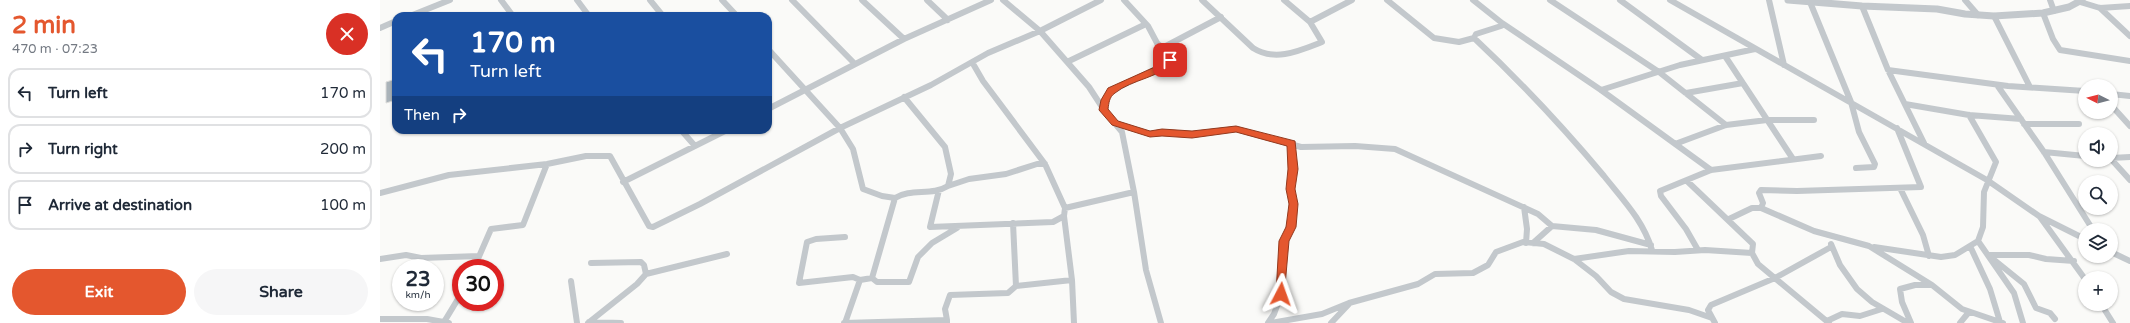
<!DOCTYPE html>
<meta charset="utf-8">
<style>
:root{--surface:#fff;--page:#f6f6f7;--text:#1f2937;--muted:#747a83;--line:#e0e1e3;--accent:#e4572e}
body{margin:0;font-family:"Varela Round",sans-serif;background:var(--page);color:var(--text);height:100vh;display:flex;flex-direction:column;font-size:15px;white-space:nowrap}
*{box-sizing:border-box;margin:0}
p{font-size:13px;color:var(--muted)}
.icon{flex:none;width:22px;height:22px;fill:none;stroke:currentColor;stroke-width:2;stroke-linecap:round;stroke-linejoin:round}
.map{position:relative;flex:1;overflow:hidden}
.details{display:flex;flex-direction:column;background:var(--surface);width:380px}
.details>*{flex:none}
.guide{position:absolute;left:12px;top:12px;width:380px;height:122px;border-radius:12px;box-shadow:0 1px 3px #0004;background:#1a4fa0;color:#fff;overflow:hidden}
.needle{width:26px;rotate:276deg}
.controls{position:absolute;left:1698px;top:79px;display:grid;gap:8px}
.controls a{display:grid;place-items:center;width:40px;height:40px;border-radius:50%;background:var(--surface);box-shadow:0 1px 3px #0004;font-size:20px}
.speed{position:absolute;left:12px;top:259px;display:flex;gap:8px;font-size:20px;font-weight:700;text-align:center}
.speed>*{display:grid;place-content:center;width:52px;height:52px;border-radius:50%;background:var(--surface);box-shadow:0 1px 3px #0004;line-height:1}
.speed small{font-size:10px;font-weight:400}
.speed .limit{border:6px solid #d22;background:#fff;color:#111}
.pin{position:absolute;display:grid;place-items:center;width:34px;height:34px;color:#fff;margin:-17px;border-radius:8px;box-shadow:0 2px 6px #0006}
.me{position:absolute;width:44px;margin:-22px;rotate:4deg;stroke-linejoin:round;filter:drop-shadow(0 0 3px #0008)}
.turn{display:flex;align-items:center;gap:14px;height:84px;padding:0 12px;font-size:18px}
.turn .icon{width:52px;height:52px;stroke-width:2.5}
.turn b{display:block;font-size:28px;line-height:34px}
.then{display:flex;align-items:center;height:38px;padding:0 12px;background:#0003;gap:8px;font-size:15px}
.round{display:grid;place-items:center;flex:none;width:42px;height:42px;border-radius:21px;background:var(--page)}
.headline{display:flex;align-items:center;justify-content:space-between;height:68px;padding:0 12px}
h1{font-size:24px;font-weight:700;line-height:30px;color:var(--accent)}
.cta{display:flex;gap:8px;margin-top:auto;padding:8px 12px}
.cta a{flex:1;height:46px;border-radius:24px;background:var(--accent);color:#fff;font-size:16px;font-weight:700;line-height:46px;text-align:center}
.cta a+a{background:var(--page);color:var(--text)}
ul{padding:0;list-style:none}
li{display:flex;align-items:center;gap:12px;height:50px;margin:0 8px 6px;padding:0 4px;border:2px solid var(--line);border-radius:12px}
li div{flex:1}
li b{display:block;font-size:15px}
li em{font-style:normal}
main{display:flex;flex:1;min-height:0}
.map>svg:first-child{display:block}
.building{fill:#aab3b9;stroke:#dcdcda}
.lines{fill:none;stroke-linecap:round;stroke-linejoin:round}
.minor{stroke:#c3c8cc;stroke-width:6}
.tertiary{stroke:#c3c8cc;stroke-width:7}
.route{fill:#e4572e;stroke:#94391e}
</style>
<main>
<section class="details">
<div class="headline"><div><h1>2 min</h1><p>470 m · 07:23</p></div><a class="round" style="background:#d93025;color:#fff"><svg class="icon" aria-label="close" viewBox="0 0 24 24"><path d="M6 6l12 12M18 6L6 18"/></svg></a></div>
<ul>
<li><svg class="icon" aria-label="left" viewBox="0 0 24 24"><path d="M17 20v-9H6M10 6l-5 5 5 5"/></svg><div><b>Turn left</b></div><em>170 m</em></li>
<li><svg class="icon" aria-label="right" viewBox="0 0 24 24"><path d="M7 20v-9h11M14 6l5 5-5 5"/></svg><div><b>Turn right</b></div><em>200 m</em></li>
<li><svg class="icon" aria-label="arrive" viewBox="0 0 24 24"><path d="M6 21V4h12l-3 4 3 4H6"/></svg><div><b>Arrive at destination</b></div><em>100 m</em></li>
</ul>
<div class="cta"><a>Exit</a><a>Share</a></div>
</section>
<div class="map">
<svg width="1750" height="323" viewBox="0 0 1750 323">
<rect width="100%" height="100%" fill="#fafaf8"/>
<path class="building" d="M16,79V100L6,103V82Z"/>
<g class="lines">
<path class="minor" d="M121,0L133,16
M197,0L209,16
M270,0L283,16
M342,0L357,16
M412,0L475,64
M482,0L524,39
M547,0L568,20
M623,0L660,31L709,87L724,110L742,132L754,192L766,270L781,323
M822,0L873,48C895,62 919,51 942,42L930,22L972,0
M904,0L930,22
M1007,0L1054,38L1079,42L1094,38L1096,34L1121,26L1122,23L1093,0
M1170,0L1279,72L1346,125
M1240,0L1322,60
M1290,0L1607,180L1659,216L1705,239
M1389,0L1404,65
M1585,0L1598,15
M1670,0L1674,11
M1430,2L1471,102L1479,132L1495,164L1494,167L1476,168
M1700,2L1720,8L1750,6
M1482,6L1508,70L1544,143
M1720,8L1750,36
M1663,13L1673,39L1680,50L1750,61
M30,16L70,0
M1614,16L1650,87
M1122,23L1221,90L1331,170
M0,28L16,21
M1094,38C1141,82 1183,127 1224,176C1243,200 1263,220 1272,250
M784,47L841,17
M388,49L460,128L473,149L483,189L502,196L515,198L492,278L480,280L465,323
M1345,56L1413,159
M592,62L603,81L665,164L685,208L754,192
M687,62L766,24
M1508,70L1628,86L1705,91
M1617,85L1664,152L1713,230
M1221,90L1300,65L1375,49
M1306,93L1363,83
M1731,94L1750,96
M1525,104L1589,115L1641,119
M1731,105L1750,126
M388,109L524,39L611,0
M724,110L725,100L731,91L786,64L791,60L792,55L777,43L768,26L744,0
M735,123L770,134L782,132L812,134L856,129L921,147L975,146L1015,149L1158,214L1172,226L1216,230L1271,245
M1644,124H1699
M301,130L315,146
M1295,144L1346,125L1387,120H1434
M1664,152L1705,156
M1731,158L1750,157
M1731,159L1750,180
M1307,181L1373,244L1372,253L1378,264L1449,323
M243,182L347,130
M568,186L589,179L626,174L657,164H665
M1520,188L1543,235L1549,256
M559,190L550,227L673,222L684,216L685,208
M0,193L69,175L167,164L206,156H230L269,226L273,227L320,204L460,128L551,85L608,53L660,31L721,0
M515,198C531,188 552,196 568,186L571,174L565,147L524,97
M1144,207L1147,229L1146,243
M1381,208L1383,203L1379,193L1381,190L1417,191L1541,187L1517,128
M1660,217L1705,279
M1349,219L1372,208H1381L1434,231L1489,246L1552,285L1582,309L1623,323
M465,237L436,239L427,242L419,283L473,277L480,280
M1598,241L1634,293L1643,323
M1153,243L1172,226
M1451,244L1460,265L1477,289L1492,302L1528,323
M1590,246L1610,289L1620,322
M1494,247L1561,257L1575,255L1598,241L1603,227L1604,192L1616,162L1589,115
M1318,250L1306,229L1281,196L1280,191L1331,170L1441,156
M1731,252L1750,261
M0,259L26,255L41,258L99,256
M1194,259L1249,251L1295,252L1325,250L1372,253
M211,263L261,262L264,265L266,274
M94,268L111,229L143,225L167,164
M492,278L497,282H529L538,257L552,243L577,228
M692,280L694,323
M191,281L197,323
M636,286L692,280L684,216
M1721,304L1733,323
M0,319H47L69,323
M1675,319L1670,313L1656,308L1644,284L1608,255H1649L1666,259L1694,261
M567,320L565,309L570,295L628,293L636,286L633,223
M1447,321L1462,314L1480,316L1502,309
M64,322L81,294
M209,322L241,323
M208,323L257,284L266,274L347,254
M464,323L567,320V323
M888,323L894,314L901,295L904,242L912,216L911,144
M891,323L942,314L969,303L1038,284L1055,274L1093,273L1108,265L1116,252L1143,242L1164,244L1194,259L1216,276L1231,292L1244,299L1309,310L1332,318
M951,323L969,304
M1335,323L1328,310L1331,305L1395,278L1451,247
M1531,323L1522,302L1520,289L1535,285H1551
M1580,323L1589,312"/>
<path class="tertiary" d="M1408,0L1482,6L1557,9L1585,14L1614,16L1663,13L1689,7L1702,0"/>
</g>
<path class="route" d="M790,57L795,60C781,78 752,79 735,93C729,97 729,103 728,109L738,121L770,131L782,129L812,131L856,126L915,141L918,169L915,189L918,204L916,227L909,241L904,297H897L896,294L899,241L906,227L909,204L906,189L908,169L907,146L856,132L812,138L782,136L770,137L732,125L719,110L721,100L728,88L777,66Z"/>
</svg>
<div class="controls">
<a><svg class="needle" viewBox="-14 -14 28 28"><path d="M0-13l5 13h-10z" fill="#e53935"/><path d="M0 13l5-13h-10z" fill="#747a83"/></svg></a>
<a><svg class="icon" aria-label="sound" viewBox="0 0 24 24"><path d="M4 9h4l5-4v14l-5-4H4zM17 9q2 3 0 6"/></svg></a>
<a><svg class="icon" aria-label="search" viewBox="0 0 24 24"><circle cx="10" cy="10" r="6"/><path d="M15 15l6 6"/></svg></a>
<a><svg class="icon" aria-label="layers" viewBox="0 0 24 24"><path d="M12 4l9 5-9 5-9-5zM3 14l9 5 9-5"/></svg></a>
<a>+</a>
</div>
<div class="speed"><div>23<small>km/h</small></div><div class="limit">30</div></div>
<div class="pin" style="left:790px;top:60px;background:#d93025"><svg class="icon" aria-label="arrive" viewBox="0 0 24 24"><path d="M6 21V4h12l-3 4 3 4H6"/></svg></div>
<svg class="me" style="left:901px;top:294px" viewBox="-20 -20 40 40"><path d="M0-17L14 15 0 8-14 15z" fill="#e4572e" stroke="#fff" stroke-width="4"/></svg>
<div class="guide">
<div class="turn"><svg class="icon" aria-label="left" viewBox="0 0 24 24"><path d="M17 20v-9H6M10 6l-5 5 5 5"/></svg><div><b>170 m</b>Turn left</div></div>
<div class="then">Then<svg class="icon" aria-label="right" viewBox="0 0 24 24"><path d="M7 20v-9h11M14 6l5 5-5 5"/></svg></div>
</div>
</div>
</main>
